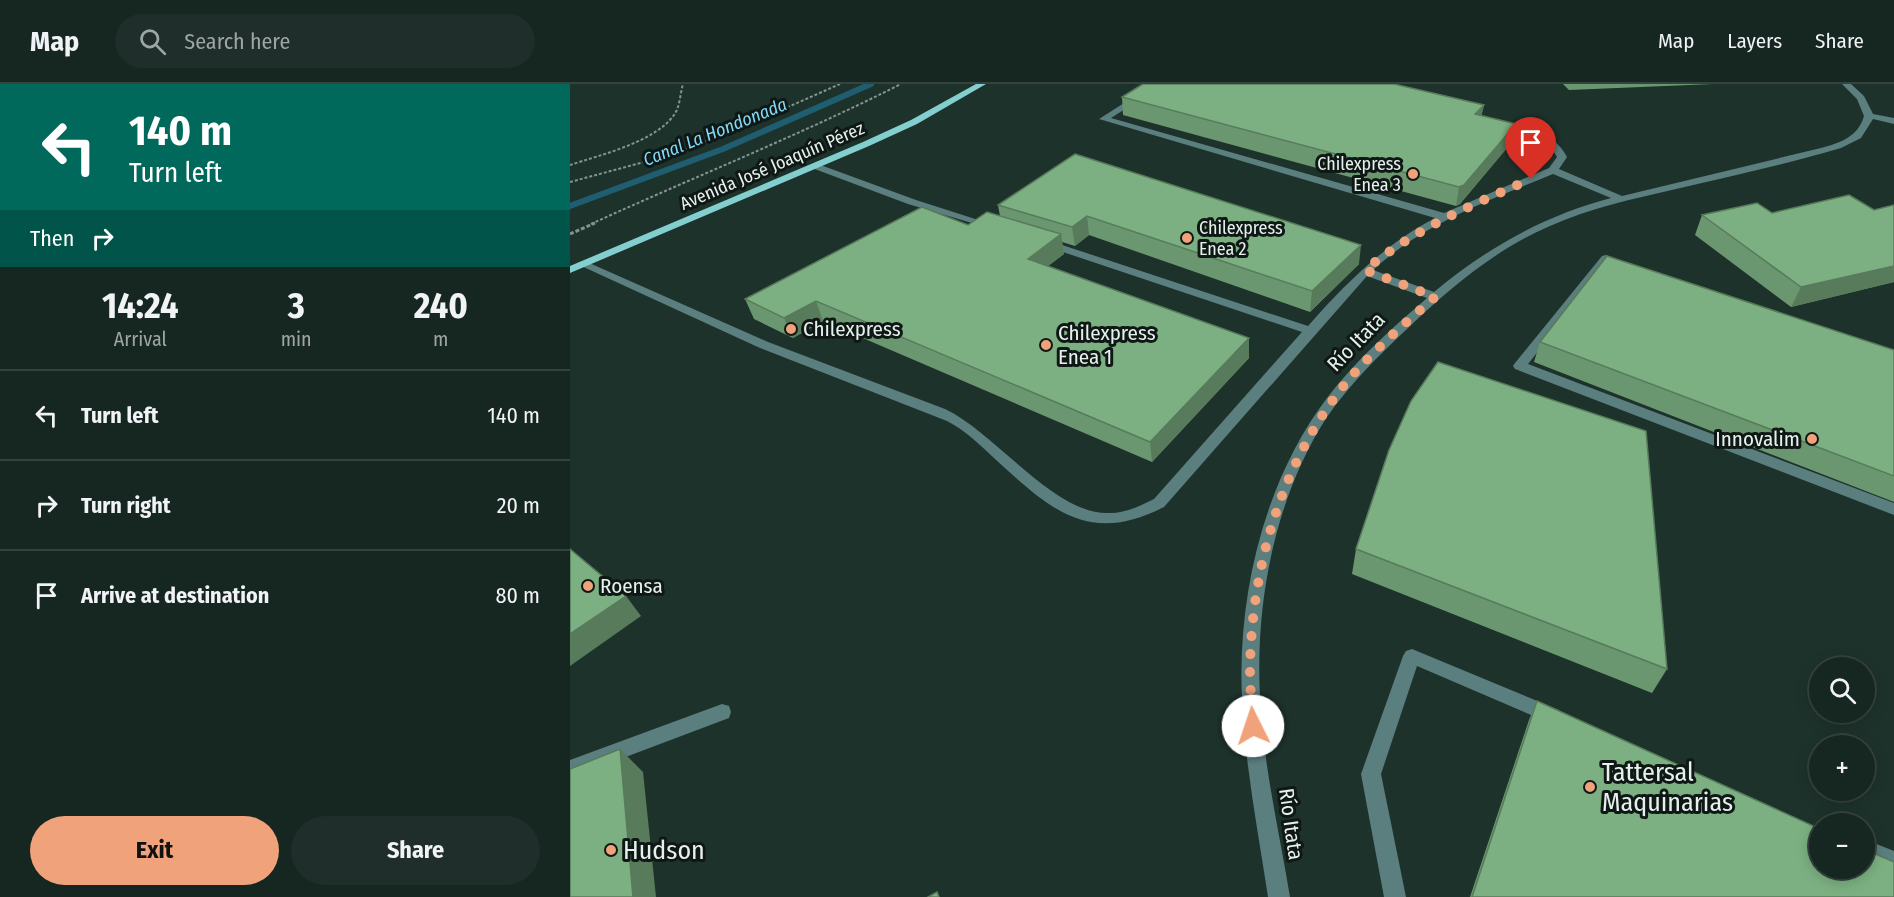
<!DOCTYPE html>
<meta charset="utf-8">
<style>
:root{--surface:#162621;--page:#1f2e2a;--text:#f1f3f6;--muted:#9ea5a5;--line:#35433f;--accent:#f0a27a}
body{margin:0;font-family:"Fira Sans Condensed",sans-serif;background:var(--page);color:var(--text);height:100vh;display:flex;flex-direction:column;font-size:22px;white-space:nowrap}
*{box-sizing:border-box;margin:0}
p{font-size:20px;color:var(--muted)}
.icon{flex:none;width:33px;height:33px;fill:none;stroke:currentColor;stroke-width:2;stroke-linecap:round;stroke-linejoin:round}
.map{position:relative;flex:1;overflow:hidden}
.side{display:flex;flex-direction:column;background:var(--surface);width:570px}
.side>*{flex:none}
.guide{background:#00695c;color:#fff;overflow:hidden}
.tools{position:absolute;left:1239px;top:573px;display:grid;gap:12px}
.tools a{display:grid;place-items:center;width:66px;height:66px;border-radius:50%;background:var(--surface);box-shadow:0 3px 15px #0003,0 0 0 2px var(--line);font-size:30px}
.pin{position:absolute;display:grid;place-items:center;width:51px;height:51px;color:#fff;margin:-62px -26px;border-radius:50% 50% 50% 0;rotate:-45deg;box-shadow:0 0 6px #0007}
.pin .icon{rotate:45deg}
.me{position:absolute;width:66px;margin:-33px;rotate:356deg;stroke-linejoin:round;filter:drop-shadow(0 0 4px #0008)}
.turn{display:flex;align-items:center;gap:21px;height:126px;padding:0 30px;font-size:27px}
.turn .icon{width:78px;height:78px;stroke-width:2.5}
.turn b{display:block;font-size:42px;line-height:51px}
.then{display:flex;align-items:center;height:57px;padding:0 30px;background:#0003;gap:12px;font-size:22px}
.eta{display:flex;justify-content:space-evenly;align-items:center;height:102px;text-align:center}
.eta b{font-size:36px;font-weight:700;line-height:42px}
.button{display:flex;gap:12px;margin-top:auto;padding:12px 30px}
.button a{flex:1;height:69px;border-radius:36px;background:var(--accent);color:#111;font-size:24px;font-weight:700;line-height:69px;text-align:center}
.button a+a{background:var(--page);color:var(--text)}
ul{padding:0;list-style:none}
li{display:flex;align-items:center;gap:18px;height:90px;padding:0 30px;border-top:2px solid var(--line)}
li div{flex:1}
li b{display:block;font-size:22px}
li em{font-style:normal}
header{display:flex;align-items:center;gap:36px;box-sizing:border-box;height:84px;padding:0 30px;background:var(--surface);border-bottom:2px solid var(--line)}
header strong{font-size:28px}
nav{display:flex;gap:33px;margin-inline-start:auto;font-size:21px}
.search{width:420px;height:54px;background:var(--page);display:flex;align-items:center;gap:15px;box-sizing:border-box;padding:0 21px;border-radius:33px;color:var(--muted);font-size:22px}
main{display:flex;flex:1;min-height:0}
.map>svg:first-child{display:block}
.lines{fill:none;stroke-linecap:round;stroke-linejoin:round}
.stream{stroke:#1f5d70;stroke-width:6}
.path-far1{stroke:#84948f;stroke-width:2;stroke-dasharray:3 2;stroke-linecap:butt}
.path{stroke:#84948f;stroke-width:3;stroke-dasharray:4 2;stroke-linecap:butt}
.minor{fill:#5b7e7e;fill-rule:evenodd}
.major{fill:#83cecf;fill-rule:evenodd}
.wall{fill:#6b9770}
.shaded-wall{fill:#577b5b}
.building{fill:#7cb082;stroke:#577b5b;stroke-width:1.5}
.route{stroke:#f0a27a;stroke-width:10;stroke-dasharray:0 18}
.poi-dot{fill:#f0a27a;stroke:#0f1815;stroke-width:2}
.labels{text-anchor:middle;stroke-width:6;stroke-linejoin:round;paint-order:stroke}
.far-water-label{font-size:18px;font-style:italic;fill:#84daf8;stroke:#0f1815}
.far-poi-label{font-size:18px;fill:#e5f1ed;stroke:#0f1815;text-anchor:end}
.far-street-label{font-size:18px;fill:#e5f1ed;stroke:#0f1815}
.poi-label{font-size:21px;fill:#e5f1ed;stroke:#0f1815;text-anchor:start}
.street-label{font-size:21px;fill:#e5f1ed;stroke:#0f1815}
.near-poi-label{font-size:26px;fill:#e5f1ed;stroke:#0f1815;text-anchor:start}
</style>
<header>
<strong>Map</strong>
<div class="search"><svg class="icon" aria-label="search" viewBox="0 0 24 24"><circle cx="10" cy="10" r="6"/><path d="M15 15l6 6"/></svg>Search here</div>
<nav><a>Map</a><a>Layers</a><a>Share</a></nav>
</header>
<main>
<section class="side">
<div class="guide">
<div class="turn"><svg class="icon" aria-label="left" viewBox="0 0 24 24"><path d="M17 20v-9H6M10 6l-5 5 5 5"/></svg><div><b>140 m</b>Turn left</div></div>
<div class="then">Then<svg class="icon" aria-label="right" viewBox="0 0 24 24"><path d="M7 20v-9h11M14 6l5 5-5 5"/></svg></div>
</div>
<div class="eta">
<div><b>14:24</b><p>Arrival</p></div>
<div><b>3</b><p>min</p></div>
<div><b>240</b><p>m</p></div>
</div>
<ul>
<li><svg class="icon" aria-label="left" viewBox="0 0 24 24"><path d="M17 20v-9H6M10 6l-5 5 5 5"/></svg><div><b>Turn left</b></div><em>140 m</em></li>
<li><svg class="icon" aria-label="right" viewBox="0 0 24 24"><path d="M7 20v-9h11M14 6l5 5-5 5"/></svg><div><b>Turn right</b></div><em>20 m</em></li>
<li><svg class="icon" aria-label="arrive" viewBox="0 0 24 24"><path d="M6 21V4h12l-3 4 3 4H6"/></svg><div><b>Arrive at destination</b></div><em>80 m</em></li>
</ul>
<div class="button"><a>Exit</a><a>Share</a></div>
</section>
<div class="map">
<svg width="1324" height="813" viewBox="0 0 1324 813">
<rect width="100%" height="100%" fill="#1e322c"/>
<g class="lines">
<path class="stream" d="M0,122L153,65L301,0"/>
<path class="path-far1" d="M0,81C30,71 85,58 104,31C110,23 110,10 113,0
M0,98L100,71L175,42L270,0
M21,140C124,93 230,51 331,0"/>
<path class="path" d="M0,150L25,139"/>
<path class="minor" d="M584,0H594L541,34L874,129L979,84L987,73C975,50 946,46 923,40V36L926,35C953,42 983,46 997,73L989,85L1052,112L1251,64C1270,59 1288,53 1294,32L1287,15L1272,0H1281L1294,12L1303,30L1324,34V40L1303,35L1291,54L1271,64C1217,80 1161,92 1106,105C1063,115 1020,124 980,142C926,165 880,204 838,244C809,271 780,300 757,333C705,413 685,518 690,612C693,680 709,746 720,813H698C688,747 675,681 672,615C667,512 694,397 757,314C786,276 821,245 857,214L797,192L594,423C518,462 480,425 424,374C410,361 395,346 377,337L190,264L7,180L9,178H17L198,258L375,325C426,349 485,432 540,429C556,429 570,422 584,415L732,248L469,160V156H477L738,242C776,199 814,161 865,134L529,35ZM983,90L1041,114C973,132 917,164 864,208L803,186C854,139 920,116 983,90Z
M245,79L346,116L427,142L422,145L338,120L242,84L240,82Z
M1036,171L1047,175L1039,178L958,280L1324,419V431L945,285L943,282L945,279L1032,172Z
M842,565L989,626L991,632L989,638L982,640L847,582L811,690L836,813H814L791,690L833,572L836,567Z
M152,620L159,622L161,628L159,634L0,694V676Z
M1294,755L1324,767V788L1294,776Z"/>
<path class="major" d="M406,0H416L347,40L299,62L0,189V182L293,58L341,36Z"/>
</g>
<path class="wall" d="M993,0H1143L999,6Z
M552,13L914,21L911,32L946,40L942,58L890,120L886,122L553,31Z
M505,70L789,180L740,228L519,151L505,162L492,158L494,170L478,182L679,274L582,378L253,237L223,254L184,235L175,215L398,141L430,132L428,121Z
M1324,121V198L1221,223L1125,151L1132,131L1304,126Z
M970,258L1324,266V418L964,278Z
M786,465L1097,585L1082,609L782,490Z
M967,617L1324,813H900L959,636Z"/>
<path class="shaded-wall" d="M914,21L910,39L905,30Z
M946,40L942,58L890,120L886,122L889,103Z
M517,132L519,151L505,162L502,143Z
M491,150L494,170L461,195L458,175Z
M791,161L789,180L740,228L742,207Z
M1324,182V198L1221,223L1231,203Z
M246,217L253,237L223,254L214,234Z
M679,254V274L582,378L580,358Z
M56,512L71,532L0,582V550Z
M50,665L73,688L86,813H63Z"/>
<path class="building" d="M573,0H824L914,21L905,30L946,40L894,101L889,103L552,13Z
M505,70L791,161L742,207L517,132L502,143L428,121Z
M1279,111L1304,126L1324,121V182L1231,203L1132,131L1187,119L1202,129Z
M352,123L398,141L417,128L491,150L458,175L679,254L580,358L246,217L214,234L175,215Z
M1037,172L1324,266V392L970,258Z
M868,278L1076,347L1097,585L786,465L819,366L841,317Z
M0,465L56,512L0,550Z
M967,617L1250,745V784H1294V765L1324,778V813H902Z
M50,665L63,813H0V685Z
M367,808L369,813H358Z"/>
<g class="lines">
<path class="route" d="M683,642C682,623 680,605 680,587C681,490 708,391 765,313C793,275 830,244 865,213L795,186C845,145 902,121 961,95"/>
</g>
<g class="poi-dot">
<circle cx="843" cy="90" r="6"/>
<circle cx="617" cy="154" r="6"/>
<circle cx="221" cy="245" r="6"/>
<circle cx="476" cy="261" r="6"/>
<circle cx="1242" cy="355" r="6"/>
<circle cx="18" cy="502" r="6"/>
<circle cx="1020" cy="703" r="6"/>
<circle cx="41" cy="766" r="6"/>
</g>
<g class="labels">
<g class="far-water-label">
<text transform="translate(145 48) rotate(-22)" y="6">Canal La Hondonada</text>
</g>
<g class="far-poi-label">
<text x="831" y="86">Chilexpress<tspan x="831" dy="21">Enea 3</tspan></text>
<text x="629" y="150" text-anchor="start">Chilexpress<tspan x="629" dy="21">Enea 2</tspan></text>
</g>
<g class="far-street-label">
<text transform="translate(202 82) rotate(-23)" y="6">Avenida José Joaquín Pérez</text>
</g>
<g class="poi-label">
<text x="233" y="252">Chilexpress</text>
<text x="488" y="256">Chilexpress<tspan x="488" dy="24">Enea 1</tspan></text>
<text x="1230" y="362" text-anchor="end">Innovalim</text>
<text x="30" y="509">Roensa</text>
</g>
<g class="street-label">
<text transform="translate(786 258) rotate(-46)" y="7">Río Itata</text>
<text transform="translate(721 740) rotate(82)" y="7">Río Itata</text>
</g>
<g class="near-poi-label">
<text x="1032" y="697">Tattersal<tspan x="1032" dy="30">Maquinarias</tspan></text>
<text x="53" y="775">Hudson</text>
</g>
</g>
</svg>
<div class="tools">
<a><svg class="icon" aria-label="search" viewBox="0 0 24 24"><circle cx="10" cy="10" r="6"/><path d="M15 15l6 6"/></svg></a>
<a>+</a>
<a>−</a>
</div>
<div class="pin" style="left:961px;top:95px;background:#d93025"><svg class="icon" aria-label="arrive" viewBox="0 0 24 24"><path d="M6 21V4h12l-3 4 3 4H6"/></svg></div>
<svg class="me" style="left:683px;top:642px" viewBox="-20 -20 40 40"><circle r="19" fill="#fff"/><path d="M0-13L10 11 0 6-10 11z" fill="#f0a27a"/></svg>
</div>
</main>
